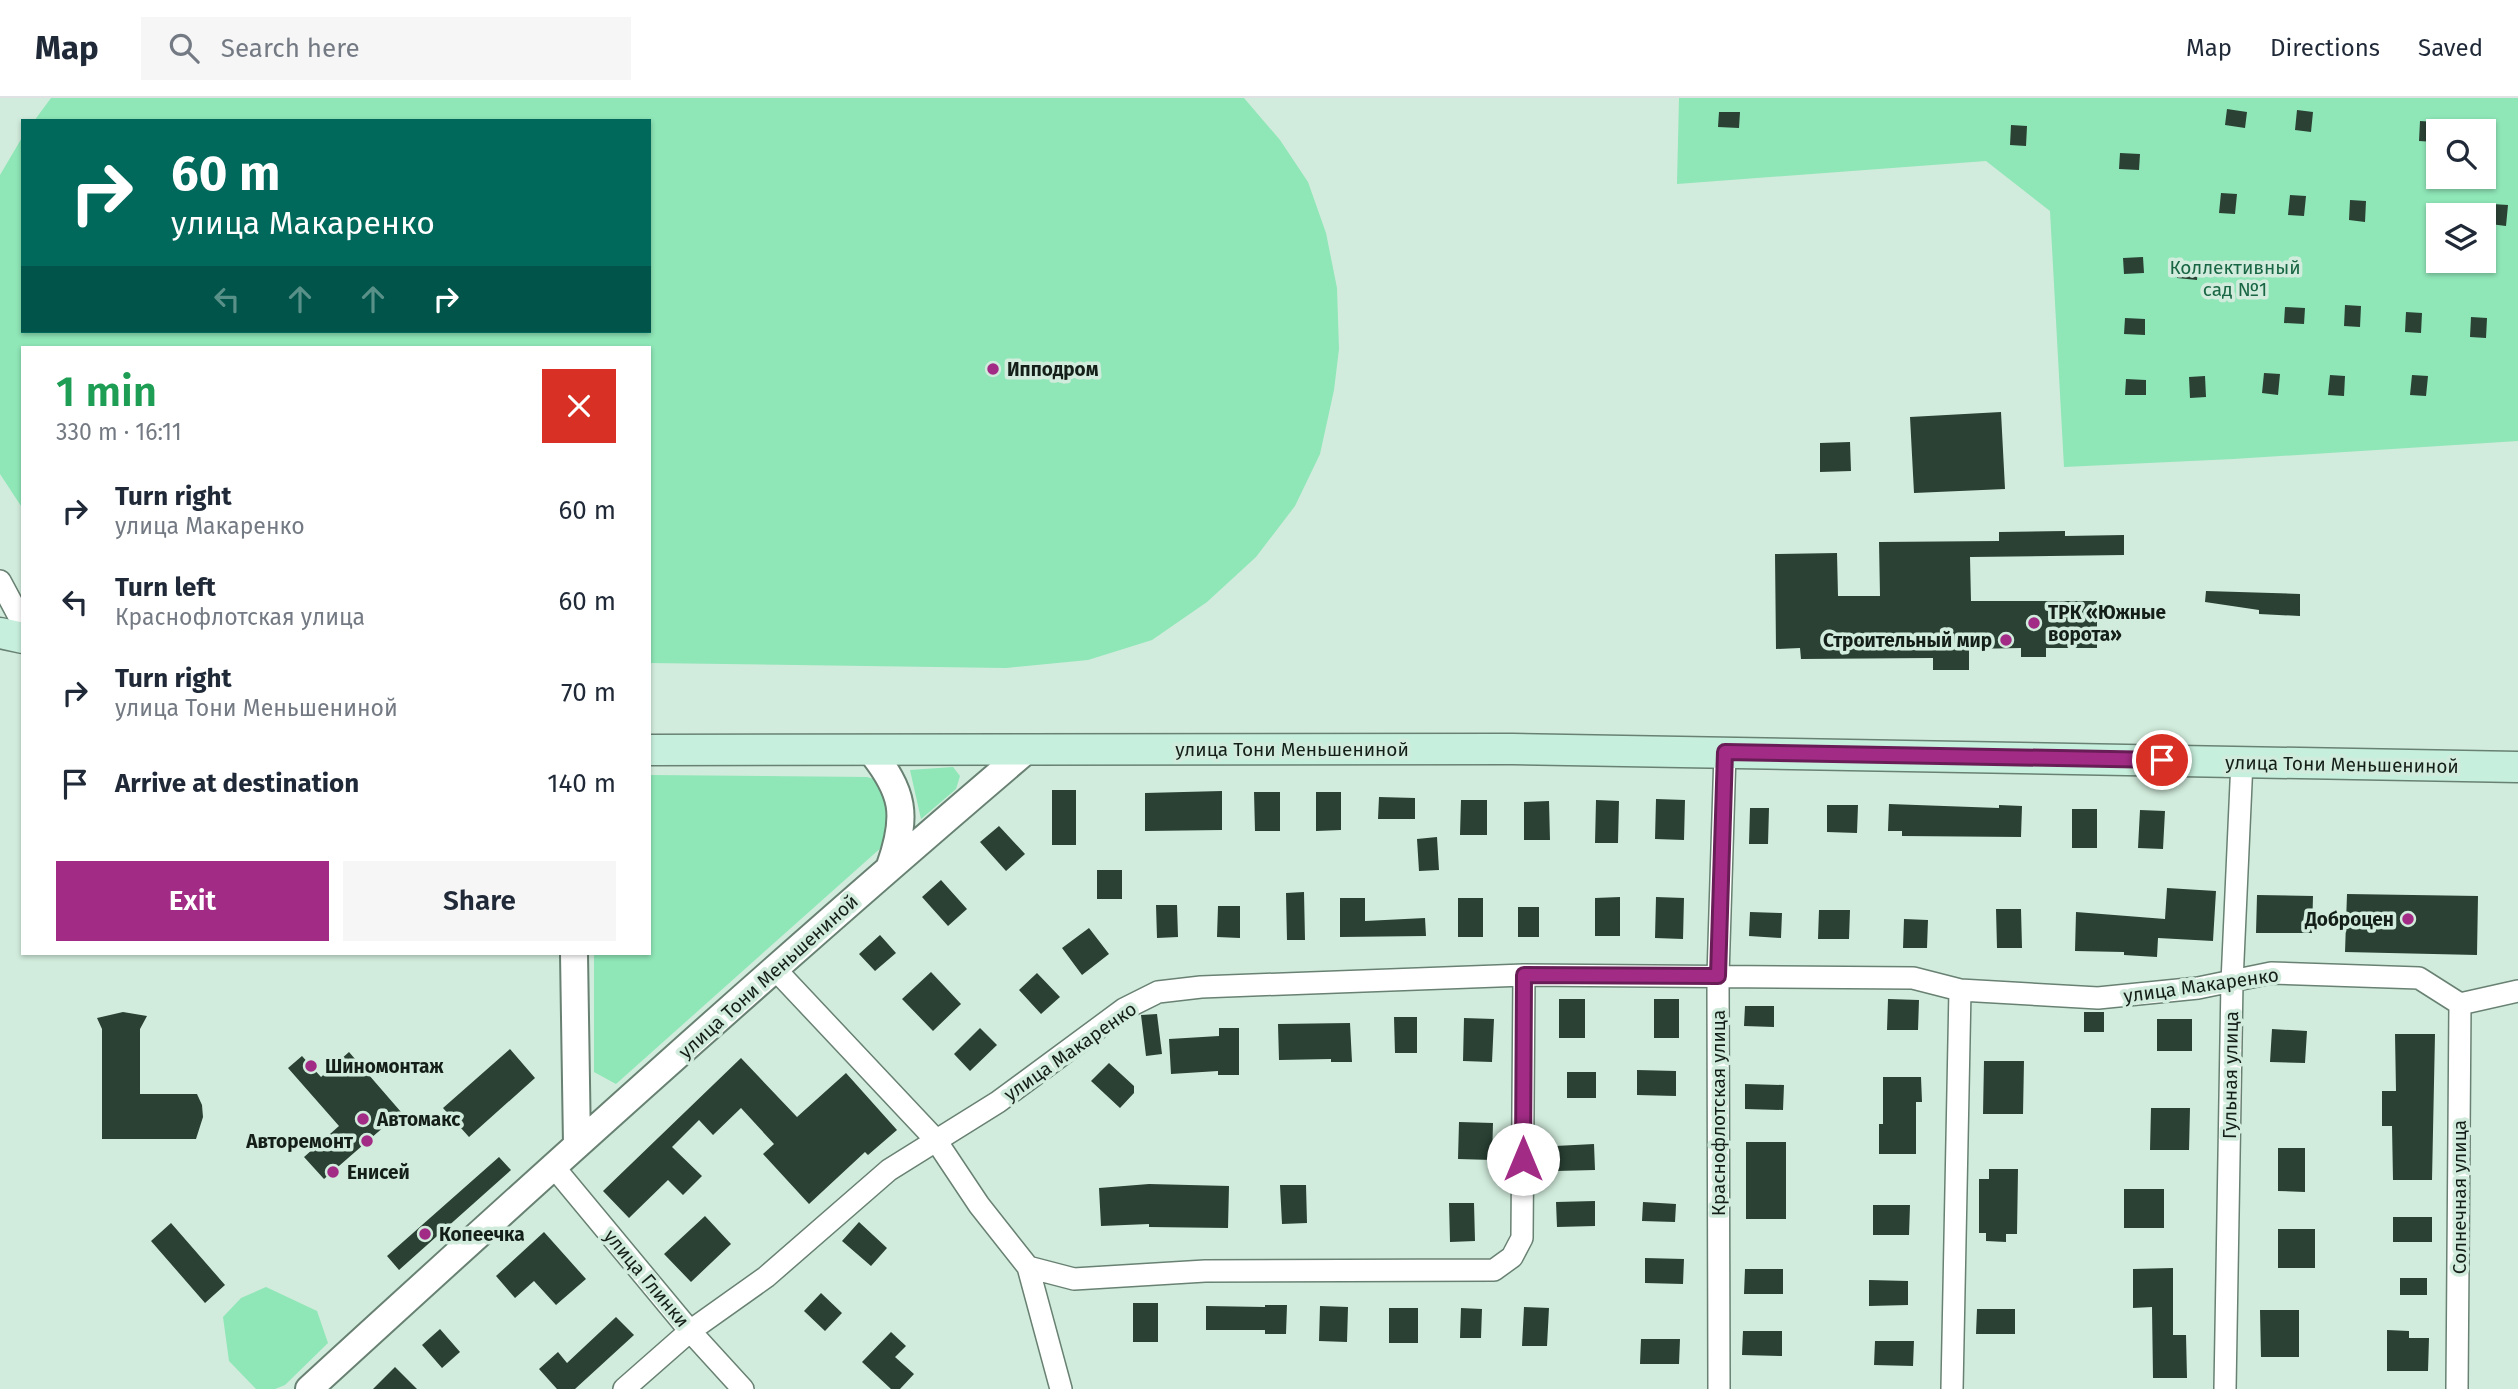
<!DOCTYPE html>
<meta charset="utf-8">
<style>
:root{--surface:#fff;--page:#f6f6f7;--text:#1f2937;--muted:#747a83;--line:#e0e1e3;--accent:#a22c85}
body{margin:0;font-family:"Fira Sans",sans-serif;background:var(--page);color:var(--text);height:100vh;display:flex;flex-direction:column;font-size:26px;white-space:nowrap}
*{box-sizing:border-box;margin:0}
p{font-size:23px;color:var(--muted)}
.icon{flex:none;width:38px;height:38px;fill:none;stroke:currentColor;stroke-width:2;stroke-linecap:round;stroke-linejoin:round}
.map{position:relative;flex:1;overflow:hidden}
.drawer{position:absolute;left:21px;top:248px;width:630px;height:609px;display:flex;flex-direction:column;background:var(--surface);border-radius:0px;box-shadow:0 2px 5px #0004}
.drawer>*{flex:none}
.banner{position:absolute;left:21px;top:21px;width:630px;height:214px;border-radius:0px;box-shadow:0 2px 5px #0004;background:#00695c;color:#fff;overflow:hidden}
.buttons{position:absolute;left:2426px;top:21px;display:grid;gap:14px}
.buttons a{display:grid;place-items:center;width:70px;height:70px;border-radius:0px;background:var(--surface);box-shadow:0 2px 5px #0004;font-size:35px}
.pin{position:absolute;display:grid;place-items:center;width:60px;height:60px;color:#fff;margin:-30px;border:4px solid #fff;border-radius:50%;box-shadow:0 2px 7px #0007}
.me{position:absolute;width:77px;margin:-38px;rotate:0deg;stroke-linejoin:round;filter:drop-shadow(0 0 5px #0008)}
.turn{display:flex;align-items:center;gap:24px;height:147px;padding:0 35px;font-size:32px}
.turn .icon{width:91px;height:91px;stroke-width:2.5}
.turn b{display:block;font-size:49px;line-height:60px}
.lanes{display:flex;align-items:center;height:66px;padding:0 35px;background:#0003;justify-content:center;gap:35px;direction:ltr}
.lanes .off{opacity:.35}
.round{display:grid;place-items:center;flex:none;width:74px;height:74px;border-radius:0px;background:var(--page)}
.headline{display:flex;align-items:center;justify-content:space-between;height:119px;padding:0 35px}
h1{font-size:42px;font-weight:600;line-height:52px;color:#1e9e55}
.primary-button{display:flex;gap:14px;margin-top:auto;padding:14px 35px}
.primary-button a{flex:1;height:80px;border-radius:0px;background:var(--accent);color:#fff;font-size:28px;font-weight:600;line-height:80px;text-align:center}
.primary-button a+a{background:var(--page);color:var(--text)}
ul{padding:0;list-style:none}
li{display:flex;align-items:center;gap:21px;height:91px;padding:0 35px}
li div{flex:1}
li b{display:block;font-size:26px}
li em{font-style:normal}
header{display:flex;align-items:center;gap:42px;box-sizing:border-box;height:98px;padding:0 35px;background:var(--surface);border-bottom:2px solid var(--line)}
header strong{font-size:33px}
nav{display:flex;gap:38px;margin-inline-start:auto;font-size:24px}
.search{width:490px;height:63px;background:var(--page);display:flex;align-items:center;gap:18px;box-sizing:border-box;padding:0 24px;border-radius:0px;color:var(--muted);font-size:26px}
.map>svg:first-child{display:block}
.green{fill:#8fe6b7;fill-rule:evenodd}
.building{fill:#2a4134}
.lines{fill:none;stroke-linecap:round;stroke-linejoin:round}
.minor-casing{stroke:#688172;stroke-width:24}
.tertiary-casing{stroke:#688172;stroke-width:30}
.secondary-casing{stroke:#688172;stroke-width:33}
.minor{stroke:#fff;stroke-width:21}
.tertiary{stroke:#fff;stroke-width:26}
.secondary{stroke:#c7efdd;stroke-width:30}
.route-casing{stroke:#691d56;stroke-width:18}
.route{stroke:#a22c85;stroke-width:12}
.poi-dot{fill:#a22c85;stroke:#d1ecdc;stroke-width:2.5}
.labels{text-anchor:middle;stroke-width:7;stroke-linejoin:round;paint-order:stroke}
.park-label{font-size:19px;fill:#196644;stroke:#d1ecdc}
.poi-label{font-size:19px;font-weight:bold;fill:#151f19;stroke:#d1ecdc;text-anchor:start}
.street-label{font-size:19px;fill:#151f19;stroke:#d1ecdc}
</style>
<header>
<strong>Map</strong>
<div class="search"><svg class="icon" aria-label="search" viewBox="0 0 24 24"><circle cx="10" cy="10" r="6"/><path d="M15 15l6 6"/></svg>Search here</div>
<nav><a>Map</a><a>Directions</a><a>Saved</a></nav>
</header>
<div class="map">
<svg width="2518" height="1291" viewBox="0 0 2518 1291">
<rect width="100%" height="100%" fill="#d1ecdc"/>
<path class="green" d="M51,0H1244L1280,42L1308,84L1326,135L1337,190L1339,251L1334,292L1320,356L1295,408L1256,459L1207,504L1152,542L1088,562L1006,570L649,565V250H23V411L0,376V77L23,38V233H649V23H34Z
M1679,0H2518V343L2233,361L2064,369L2050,113L1986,63L1677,86ZM2438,33H2483V79H2438ZM2438,117H2483V163H2438Z
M953,669L960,678L956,691L921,721L910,672Z
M649,677L867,679C870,680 875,681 878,684C893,698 885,730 883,748L616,986L594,974V856H649Z
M266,1189L317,1213L328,1245L285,1287L275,1291H256L229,1263L223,1219L241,1200Z"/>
<path class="building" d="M2227,11L2247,14L2245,30L2225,27Z
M2297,12L2313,14L2311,34L2295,32Z
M1719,14H1740L1739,30L1718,29Z
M2420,23L2436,24L2435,44L2419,43Z
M2011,27L2027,28L2026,48L2010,47Z
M2120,55L2140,56L2139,72L2119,71Z
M2221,95L2237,96L2235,116L2219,115Z
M2290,97L2306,98L2304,118L2288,117Z
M2350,102L2366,103L2365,124L2349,122Z
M2492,106L2508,107L2506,128L2490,126Z
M2143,159L2144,175L2124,176L2123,160Z
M2178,164L2198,165L2197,182L2177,180Z
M2345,207L2361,208L2360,229L2344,228Z
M2285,209L2305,210L2304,226L2284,225Z
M2406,214L2422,215L2421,235L2405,234Z
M2471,219L2487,220L2486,240L2470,239Z
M2125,220L2145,221V237L2124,236Z
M2264,275L2280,276L2278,297L2262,295Z
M2330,277L2345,278L2344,298L2328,297Z
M2412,277L2428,278L2426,298L2410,297Z
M2205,278L2206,299L2190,300L2189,279Z
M2126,281L2146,282V297H2125Z
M2001,314L2005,391L1914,395L1910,319Z
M1850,344L1851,373L1820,374V345Z
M2065,433V438L2124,437V457L1970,459L1971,503H2097V550H2046V559H2021V550L1969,551V572H1933V560L1801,561L1800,550L1776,551L1775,456L1837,455L1838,498H1880L1879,444L1999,443V434Z
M2206,493L2300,496V518L2259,516V512L2205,504Z
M1052,692H1076V747H1052Z
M1222,693V732L1145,733V695Z
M1254,694H1280V733H1255Z
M1316,694H1341V732L1316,733Z
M1379,699L1415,700V721H1378Z
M1656,701L1685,702L1684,742L1655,741Z
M1461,702H1487V737H1460Z
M1596,702L1619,703L1618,745H1595Z
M1549,703L1550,742H1524V704Z
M1889,706L1999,710V707L2022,708L2021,739L1902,738V733H1888Z
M1827,707H1858L1857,735L1827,734Z
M1750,710H1769L1768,746H1749Z
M2072,711H2097V750H2072Z
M2140,712L2165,713L2163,751L2138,750Z
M999,728L1025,756L1006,773L980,744Z
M1437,739L1439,772L1419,773L1417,741Z
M1097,772H1122V801H1097Z
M941,782L967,811L948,828L922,799Z
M2167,790L2216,793L2213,843L2158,840L2157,859L2124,857V854L2075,853L2076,814L2165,821Z
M1304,794L1305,842H1287L1286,795Z
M2347,796L2478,798L2477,857L2345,854Z
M2257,797L2313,798L2312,835H2256Z
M1620,799V838H1595V800Z
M1656,799L1684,800L1683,841L1655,840Z
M1340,800H1365V823L1425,820L1426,838L1340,839Z
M1458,800H1483V839H1458Z
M1156,807H1177L1178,839L1157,840Z
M1218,808H1240V840L1217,839Z
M1518,809H1539V839H1518Z
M1996,811H2021L2022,850H1997Z
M1819,812H1850L1849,841H1818Z
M1750,814L1782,815L1781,840L1749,838Z
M1904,821L1928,822L1927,850H1903Z
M1089,830L1109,856L1082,877L1062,850Z
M880,837L896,855L875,873L859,856Z
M931,874L961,906L933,933L902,901Z
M1037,875L1060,899L1041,916L1019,892Z
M1559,901H1585V940H1559Z
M1654,901H1679V940H1654Z
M1888,901L1919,902L1918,932H1887Z
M1745,908H1774V929L1744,928Z
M123,914L147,918L140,931V996H197L202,1007L203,1019L196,1041H102V931L97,920Z
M2084,914H2104V934H2084Z
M1157,916L1162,956L1146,958L1141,917Z
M1394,919H1417V955H1395Z
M1464,920L1494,921L1492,964L1463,963Z
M2157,921H2192V953H2157Z
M1350,925L1352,964H1331V961L1279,962L1278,926Z
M980,930L997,947L970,973L954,956Z
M1219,930H1239V977H1218V973L1171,976L1169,941L1219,938Z
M2272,931L2307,933L2305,965L2270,964Z
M2395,936H2435L2432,1082H2393L2392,1028H2382V993H2396Z
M510,951L535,980L469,1039L443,1010Z
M349,954L401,1014L324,1081L304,1059L339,1028L288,970L302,958L321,979Z
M741,960L797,1019L846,975L897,1032L868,1057L865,1054L809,1106L763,1056L774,1046L741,1010L713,1037L699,1022L672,1049L702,1078L683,1097L668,1082L629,1120L603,1093Z
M1984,963H2024L2023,1016H1983Z
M1109,965L1134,988V995L1120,1010L1091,983Z
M1637,972L1676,973V998L1637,997Z
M1567,974H1596V1000H1567Z
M1883,979H1921L1922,1004H1916V1056H1879V1026H1883Z
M1745,986L1784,987L1783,1012L1745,1011Z
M2151,1010H2190L2189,1052H2150Z
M1459,1024L1493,1025L1492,1062L1458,1061Z
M1746,1044H1786V1121H1746Z
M1594,1046L1595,1072L1556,1073L1555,1048Z
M2278,1050H2305V1094L2278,1093Z
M499,1059L511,1072L399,1172L387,1158Z
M1989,1071H2018L2017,1136H2006V1144L1986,1143V1135H1979V1081H1989Z
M1149,1086L1229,1088L1228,1130L1149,1129V1126L1101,1128L1099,1090Z
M1280,1087H1306L1307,1125L1282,1126Z
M2124,1091H2164V1130H2124Z
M1595,1103V1128L1557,1129L1556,1104Z
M1643,1104L1676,1106L1675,1124L1642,1123Z
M1449,1105H1474L1475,1143L1450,1144Z
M1873,1107H1910L1909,1137H1873Z
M705,1118L731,1146L691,1184L664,1156Z
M2393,1119H2432V1144H2393Z
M859,1124L887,1150L871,1168L842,1143Z
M171,1125L225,1187L205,1205L151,1143Z
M2278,1131H2315V1170H2278Z
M544,1134L586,1181L556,1207L534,1183L515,1200L496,1178Z
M1645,1160L1684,1161L1683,1186L1645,1185Z
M2173,1170V1237H2186L2187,1280H2153L2152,1209L2133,1210V1171Z
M1745,1171H1783V1196H1744Z
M2400,1180H2427V1197H2400Z
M1869,1182L1908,1183V1207L1869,1208Z
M821,1195L842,1215L825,1233L804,1213Z
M1133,1205H1158V1244H1133Z
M1265,1207H1287L1286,1236H1265V1232H1206V1208L1265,1209Z
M1320,1208L1348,1209L1347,1244L1319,1243Z
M1524,1209L1549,1210L1547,1248H1522Z
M1389,1210H1418V1245H1389Z
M1461,1210L1482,1211L1481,1240H1460Z
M1977,1211H2015V1236H1976Z
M2260,1212H2299V1259H2261Z
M616,1219L634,1237L575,1291H557L539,1271L558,1254L567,1265Z
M440,1231L460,1254L442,1270L422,1247Z
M2387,1232L2409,1233V1240H2429L2428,1273H2387Z
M1743,1233H1782V1258L1742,1257Z
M891,1234L906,1248L895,1259L914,1276L900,1291H891L862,1264Z
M1641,1241H1680L1679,1266H1640Z
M1875,1243H1914L1913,1268L1874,1267Z
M395,1269L417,1291H373Z"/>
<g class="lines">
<g class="minor-casing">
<path id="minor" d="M0,483L23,526
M775,871L935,1041L979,1107L1028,1169L1061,1291
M553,1068L690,1233L743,1291
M1028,1169L1074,1181L1205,1173L1494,1172L1512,1159L1522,1140L1524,877
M624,1291L690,1233L766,1179L889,1072L998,1004L1124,911L1158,894L1201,889L1524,877L1913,880L1960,892L2098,900L2198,890L2271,875L2419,880L2460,906L2518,893
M1719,1291L1718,878L1725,655
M1952,1291L1960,892
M2225,1291L2232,884L2242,663
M2457,1291L2460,906"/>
</g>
<g class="tertiary-casing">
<path id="tertiary" d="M870,652C904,694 908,717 890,768
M574,856L577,1047
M309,1291C546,1074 784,859 1028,651"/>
</g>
<g class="secondary-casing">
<path id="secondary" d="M0,535L23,540
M649,652L1512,651L2518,669"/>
</g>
<use href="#minor" class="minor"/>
<use href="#tertiary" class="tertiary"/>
<use href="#secondary" class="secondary"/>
</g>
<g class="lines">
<g class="route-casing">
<path id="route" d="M1523,1061L1524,877L1718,878L1725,654L2162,662"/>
</g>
<use href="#route" class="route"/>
</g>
<g class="poi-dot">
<circle cx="993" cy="271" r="7"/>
<circle cx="2034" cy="525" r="7"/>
<circle cx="2006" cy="542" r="7"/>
<circle cx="2408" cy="821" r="7"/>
<circle cx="311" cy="968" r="7"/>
<circle cx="363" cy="1021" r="7"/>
<circle cx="367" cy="1043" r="7"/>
<circle cx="333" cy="1074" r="7"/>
<circle cx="425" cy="1136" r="7"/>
</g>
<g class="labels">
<g class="park-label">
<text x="2235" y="176">Коллективный<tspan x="2235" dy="22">сад №1</tspan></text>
</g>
<g class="poi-label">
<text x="1007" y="278">Ипподром</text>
<text x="2048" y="521">ТРК «Южные<tspan x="2048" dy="22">ворота»</tspan></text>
<text x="1992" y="549" text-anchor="end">Строительный мир</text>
<text x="2394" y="828" text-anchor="end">Доброцен</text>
<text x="325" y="975">Шиномонтаж</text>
<text x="377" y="1028">Автомакс</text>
<text x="353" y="1050" text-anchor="end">Авторемонт</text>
<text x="347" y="1081">Енисей</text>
<text x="439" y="1143">Копеечка</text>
</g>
<g class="street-label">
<text x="1292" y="658">улица Тони Меньшениной</text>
<text transform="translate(2342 666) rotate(1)" y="7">улица Тони Меньшениной</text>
<text transform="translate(768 878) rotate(-42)" y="7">улица Тони Меньшениной</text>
<text transform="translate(2201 887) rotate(-8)" y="7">улица Макаренко</text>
<text transform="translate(1070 953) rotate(-35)" y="7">улица Макаренко</text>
<text transform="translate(2230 977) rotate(-89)" y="7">Гульная улица</text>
<text transform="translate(1718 1015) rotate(-90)" y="7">Краснофлотская улица</text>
<text transform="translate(2459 1099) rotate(-90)" y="7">Солнечная улица</text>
<text transform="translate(647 1180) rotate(50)" y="7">улица Глинки</text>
</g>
</g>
</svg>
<div class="buttons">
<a><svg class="icon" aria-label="search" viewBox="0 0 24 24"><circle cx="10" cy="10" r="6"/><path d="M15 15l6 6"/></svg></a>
<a><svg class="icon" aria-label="layers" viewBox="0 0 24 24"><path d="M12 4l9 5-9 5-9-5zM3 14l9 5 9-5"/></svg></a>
</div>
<div class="pin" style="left:2162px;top:662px;background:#d93025"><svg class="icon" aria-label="arrive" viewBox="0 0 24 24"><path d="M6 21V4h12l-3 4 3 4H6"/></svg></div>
<svg class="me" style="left:1523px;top:1061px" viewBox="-20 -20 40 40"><circle r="19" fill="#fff"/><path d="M0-13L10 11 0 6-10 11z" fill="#a22c85"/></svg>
<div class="banner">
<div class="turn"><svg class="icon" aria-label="right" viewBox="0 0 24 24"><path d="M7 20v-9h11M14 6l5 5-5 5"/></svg><div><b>60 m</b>улица Макаренко</div></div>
<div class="lanes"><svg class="icon off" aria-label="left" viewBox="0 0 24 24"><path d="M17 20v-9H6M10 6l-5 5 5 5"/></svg><svg class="icon off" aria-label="ahead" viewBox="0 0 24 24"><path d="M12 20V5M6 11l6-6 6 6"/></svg><svg class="icon off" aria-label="ahead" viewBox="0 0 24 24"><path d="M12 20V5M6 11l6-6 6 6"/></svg><svg class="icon" aria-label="right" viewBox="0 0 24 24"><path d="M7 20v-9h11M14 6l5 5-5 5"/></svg></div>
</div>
<section class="drawer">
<div class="headline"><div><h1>1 min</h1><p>330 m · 16:11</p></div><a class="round" style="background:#d93025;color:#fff"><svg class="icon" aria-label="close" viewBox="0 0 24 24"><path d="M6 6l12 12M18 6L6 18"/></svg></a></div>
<ul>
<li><svg class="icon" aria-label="right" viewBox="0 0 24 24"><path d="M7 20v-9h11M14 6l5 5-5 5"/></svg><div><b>Turn right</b><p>улица Макаренко</p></div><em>60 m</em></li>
<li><svg class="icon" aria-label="left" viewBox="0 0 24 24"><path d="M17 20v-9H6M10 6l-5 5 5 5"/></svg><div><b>Turn left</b><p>Краснофлотская улица</p></div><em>60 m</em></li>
<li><svg class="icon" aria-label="right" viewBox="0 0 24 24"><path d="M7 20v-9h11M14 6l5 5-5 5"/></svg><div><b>Turn right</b><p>улица Тони Меньшениной</p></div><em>70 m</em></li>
<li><svg class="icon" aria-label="arrive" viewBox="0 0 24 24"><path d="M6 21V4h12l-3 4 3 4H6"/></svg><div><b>Arrive at destination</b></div><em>140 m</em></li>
</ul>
<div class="primary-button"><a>Exit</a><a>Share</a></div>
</section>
</div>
